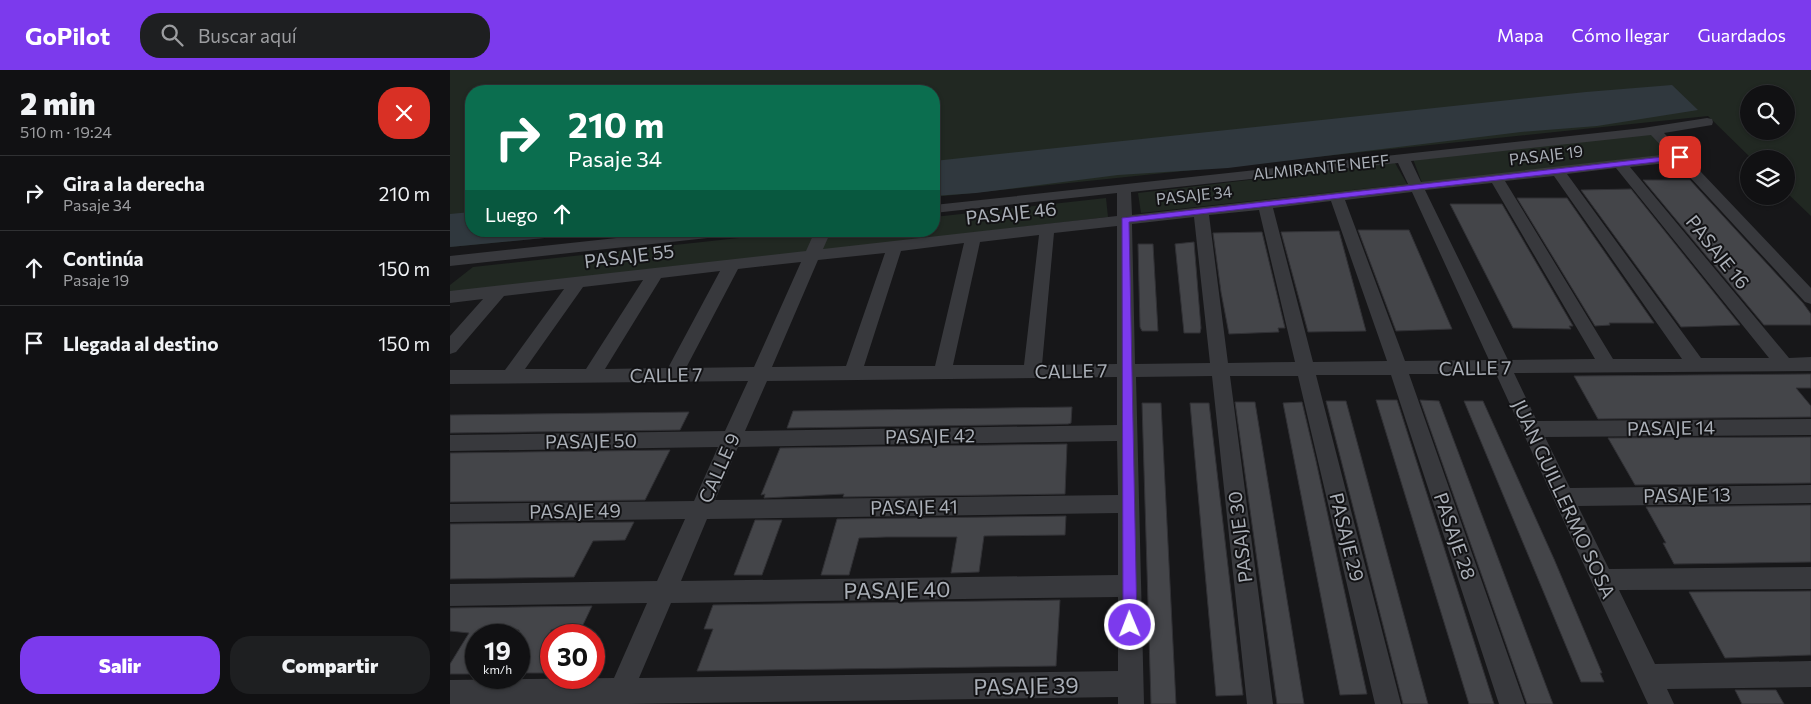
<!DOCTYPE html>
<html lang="es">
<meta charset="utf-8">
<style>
:root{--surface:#111113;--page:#1e1f21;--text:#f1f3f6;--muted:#9c9da0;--line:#303133;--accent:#7c3aed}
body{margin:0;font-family:Commissioner,sans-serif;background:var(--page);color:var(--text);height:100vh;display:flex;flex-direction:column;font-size:19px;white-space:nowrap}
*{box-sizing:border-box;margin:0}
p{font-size:16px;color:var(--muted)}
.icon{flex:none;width:28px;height:28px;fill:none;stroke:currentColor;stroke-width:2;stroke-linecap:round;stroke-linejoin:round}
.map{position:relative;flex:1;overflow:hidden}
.drawer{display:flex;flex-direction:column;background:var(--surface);width:450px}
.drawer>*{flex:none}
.hud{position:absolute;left:15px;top:15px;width:475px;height:152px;border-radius:20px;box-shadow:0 1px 4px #0004,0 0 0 1px var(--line);background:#0b6e4f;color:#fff;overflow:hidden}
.fabs{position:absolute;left:1290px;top:15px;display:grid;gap:10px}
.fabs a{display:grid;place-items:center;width:55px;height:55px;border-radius:50%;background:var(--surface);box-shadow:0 1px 4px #0004,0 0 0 1px var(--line);font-size:25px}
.speed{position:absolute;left:15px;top:554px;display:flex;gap:10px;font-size:25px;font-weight:700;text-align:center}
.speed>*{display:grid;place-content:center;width:65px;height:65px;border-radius:50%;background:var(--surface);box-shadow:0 1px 4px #0004,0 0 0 1px var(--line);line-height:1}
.speed small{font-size:12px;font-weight:400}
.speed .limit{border:8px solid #d22;background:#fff;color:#111}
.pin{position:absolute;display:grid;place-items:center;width:42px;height:42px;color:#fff;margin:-21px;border-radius:10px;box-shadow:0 2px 8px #0006}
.me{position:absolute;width:55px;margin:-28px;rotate:359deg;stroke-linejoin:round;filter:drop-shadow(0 0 4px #0008)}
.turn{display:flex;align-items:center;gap:18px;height:105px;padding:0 20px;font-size:22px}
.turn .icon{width:65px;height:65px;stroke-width:2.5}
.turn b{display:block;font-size:35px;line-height:42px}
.then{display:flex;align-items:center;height:48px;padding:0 20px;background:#0003;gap:10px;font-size:19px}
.round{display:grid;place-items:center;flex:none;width:52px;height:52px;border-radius:20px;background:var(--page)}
.headline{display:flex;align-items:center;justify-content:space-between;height:85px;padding:0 20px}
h1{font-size:30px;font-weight:800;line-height:38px}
.action{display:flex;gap:10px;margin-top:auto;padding:10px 20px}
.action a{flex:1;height:58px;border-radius:20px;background:var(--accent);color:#fff;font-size:20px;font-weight:800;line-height:58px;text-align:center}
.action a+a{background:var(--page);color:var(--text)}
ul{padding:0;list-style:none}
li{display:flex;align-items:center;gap:15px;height:75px;padding:0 20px;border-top:1px solid var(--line)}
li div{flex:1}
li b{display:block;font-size:19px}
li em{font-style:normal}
header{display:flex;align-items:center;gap:30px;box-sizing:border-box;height:70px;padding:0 25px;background:var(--accent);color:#fff}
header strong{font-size:24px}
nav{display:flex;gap:28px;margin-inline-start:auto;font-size:18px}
.search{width:350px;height:45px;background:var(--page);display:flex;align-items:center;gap:12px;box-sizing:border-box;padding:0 18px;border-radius:20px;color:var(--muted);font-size:19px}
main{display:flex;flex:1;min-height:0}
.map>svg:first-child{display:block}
.green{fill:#212822;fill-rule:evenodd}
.water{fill:#30383e}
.building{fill:#444549;stroke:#313135}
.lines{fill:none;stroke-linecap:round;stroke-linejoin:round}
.minor{fill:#38393d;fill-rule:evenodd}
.route{fill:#7c3aed;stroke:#51269a}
.labels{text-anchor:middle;stroke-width:4;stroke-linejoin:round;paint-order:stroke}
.far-street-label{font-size:16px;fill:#aaafb7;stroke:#121214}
.street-label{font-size:19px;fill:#aaafb7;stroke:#121214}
.near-street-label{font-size:22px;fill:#aaafb7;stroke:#121214}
</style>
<header>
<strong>GoPilot</strong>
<div class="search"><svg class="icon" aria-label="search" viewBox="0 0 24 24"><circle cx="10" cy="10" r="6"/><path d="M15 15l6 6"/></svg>Buscar aquí</div>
<nav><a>Mapa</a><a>Cómo llegar</a><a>Guardados</a></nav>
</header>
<main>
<section class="drawer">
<div class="headline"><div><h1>2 min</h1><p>510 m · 19:24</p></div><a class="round" style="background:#d93025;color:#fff"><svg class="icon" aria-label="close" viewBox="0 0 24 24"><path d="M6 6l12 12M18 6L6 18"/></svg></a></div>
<ul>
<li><svg class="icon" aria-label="right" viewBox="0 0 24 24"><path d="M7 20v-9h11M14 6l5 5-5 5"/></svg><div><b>Gira a la derecha</b><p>Pasaje 34</p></div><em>210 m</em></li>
<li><svg class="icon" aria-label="ahead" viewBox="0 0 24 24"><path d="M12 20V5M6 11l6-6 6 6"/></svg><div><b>Continúa</b><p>Pasaje 19</p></div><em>150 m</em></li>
<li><svg class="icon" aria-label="arrive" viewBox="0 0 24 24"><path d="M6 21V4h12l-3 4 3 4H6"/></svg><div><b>Llegada al destino</b></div><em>150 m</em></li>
</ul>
<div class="action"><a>Salir</a><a>Compartir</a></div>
</section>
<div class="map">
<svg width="1361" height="634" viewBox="0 0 1361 634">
<rect width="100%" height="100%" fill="#171719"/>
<path class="green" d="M0,0H1361V146L1336,122V89H1302L1258,46L484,127V21H21V161H167L0,177ZM1299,24H1336V61H1299Z
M1202,63L1219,84L972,113L963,89Z
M945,93L957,114L691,143L688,123Z
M656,128L658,147L0,224V215L23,197L352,161H484V147Z"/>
<path class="water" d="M1222,15L1248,40L1147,56L1071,62L778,98L668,105L526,123L484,126V91L1136,22Z
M21,142V161H167L0,177V144Z"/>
<path class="building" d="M1193,110H1240L1353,233L1361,244V255H1314Z
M1181,119L1290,255L1231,257L1131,120Z
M1067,128H1117L1204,253H1159L1160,255L1145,256Z
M1000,134H1052L1123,256H1119L1121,259L1063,258Z
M908,160H959L1002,259L946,261Z
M889,161L916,261L858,262L831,162Z
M812,162L835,258H828L829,262L779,264L771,222L763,163Z
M744,172L751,258L750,263H734L725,174Z
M688,174H703L708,261H692L690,257Z
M1361,304V318H1346L1361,336V347L1148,349L1124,306Z
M926,330H947L1044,634H1019Z
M970,330L989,331L1103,634H1077Z
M876,331H896L978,634H953Z
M1014,331H1033L1104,489L1152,603H1150L1154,612H1131Z
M785,332H805L854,634H827Z
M852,332L866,391L917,624L890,625L833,333Z
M692,333H711L726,634H701Z
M740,333H759L793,625L766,626Z
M622,337L621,353L618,354L337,358L343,341Z
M239,342L230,360L0,363V345Z
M1361,367V413L1185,415L1158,368Z
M617,374L615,424L393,427L394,424L314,428L315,424L311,425L330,378Z
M220,380L195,430L0,432V383Z
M1361,435V492L1224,494L1213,473H1216L1196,437Z
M616,446L615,465L534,466L529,502L501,503L507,467H436L409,468L399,505H371L387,449Z
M305,450H332L312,505H284Z
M184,452L175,470L143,471L124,507L0,509V454Z
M1361,521V585L1275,588L1239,522Z
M610,530L606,596L247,601L263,559H254L263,535Z
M142,536L131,559L101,560V603H69V560H35L32,565H26V604H0V594L19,563L0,561V538Z
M1285,620H1326L1334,634H1292Z"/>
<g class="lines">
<path class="minor" d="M1257,48L1262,49L1263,52L1262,55L1214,63L1361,218V234L1355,232L1226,92L1180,97L1339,288L1361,287V301L1064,303L1087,351L1361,349V365L1095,367L1120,418L1361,415V433L1128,436L1159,499L1361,497V519L1169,520L1205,594L1361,591V617L1217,619L1224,634H1198L1046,304H959L1075,634H1049L941,305H866L951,634H925L848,306H780L823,634H797L762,306L686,307L694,634H668V627L178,634H0V610L164,608L197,533L0,536V514L207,511L235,449L0,452V434L244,431L268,377L0,381V365L275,361L298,311L0,314V300H55L114,219L54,226L6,282L0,284V266L33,229L0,233V221L356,181L365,161H381L373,179L667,146V123L484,143V135L1193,58ZM1201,65L1219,84L971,112L961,91ZM948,93L958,114L682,145L681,122ZM1166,98L1319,288H1251L1117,104ZM1104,106L1232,289H1163L1055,111ZM1042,113L1145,289L1058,290L975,120ZM962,122L1039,290L955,291L895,130ZM881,131L937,291L863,292L823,138ZM809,140L845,292L778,293L759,145ZM744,147L760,293L685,294L682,154ZM667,156V294L592,295L604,163ZM589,165L574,295H503L530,172ZM514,173L485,296H414L451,181ZM435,183L396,296L322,297L368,190ZM351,192L304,297L236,298L288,199ZM270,201L218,298L155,299L211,208ZM193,210L136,299H75L133,217ZM667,307V355L295,361L317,311ZM667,371L668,425L265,430L288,377ZM668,443V505L231,511L257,449ZM668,527V601L189,608L221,533Z
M231,161H283L276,166L0,196V186Z"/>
</g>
<path class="route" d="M1230,85L1234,87L1233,89L679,152L687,555L685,560L680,562L675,560L673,555L672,148Z"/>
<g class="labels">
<g class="far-street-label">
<text transform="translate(1096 85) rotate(-7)" y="6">PASAJE 19</text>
<text transform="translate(871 97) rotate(-6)" y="6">ALMIRANTE NEFF</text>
<text transform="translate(744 125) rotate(-6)" y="6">PASAJE 34</text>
</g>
<g class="street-label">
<text transform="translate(561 143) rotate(-6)" y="7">PASAJE 46</text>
<text transform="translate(1268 182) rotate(51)" y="7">PASAJE 16</text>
<text transform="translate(179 186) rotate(-7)" y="7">PASAJE 55</text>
<text transform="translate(1025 298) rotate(-1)" y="7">CALLE 7</text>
<text transform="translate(621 301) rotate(-1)" y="7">CALLE 7</text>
<text transform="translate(216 305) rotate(-1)" y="7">CALLE 7</text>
<text transform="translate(1221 358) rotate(-1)" y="7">PASAJE 14</text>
<text transform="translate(480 366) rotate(-1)" y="7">PASAJE 42</text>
<text transform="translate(141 371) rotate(-1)" y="7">PASAJE 50</text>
<text transform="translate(269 398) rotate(-66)" y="7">CALLE 9</text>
<text transform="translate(1237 425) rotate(-1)" y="7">PASAJE 13</text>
<text transform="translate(1114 429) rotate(65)" y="7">JUAN GUILLERMO SOSA</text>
<text transform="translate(464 437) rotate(-1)" y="7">PASAJE 41</text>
<text transform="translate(125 441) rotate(-1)" y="7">PASAJE 49</text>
<text transform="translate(1005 466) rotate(71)" y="7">PASAJE 28</text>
<text transform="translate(790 467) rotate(-97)" y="7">PASAJE 30</text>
<text transform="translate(897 467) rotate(76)" y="7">PASAJE 29</text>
</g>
<g class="near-street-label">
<text transform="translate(447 520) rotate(-1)" y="8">PASAJE 40</text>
<text transform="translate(576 616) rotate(-1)" y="8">PASAJE 39</text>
</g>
</g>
</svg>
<div class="fabs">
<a><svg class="icon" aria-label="search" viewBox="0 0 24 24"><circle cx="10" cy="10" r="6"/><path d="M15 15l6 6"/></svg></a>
<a><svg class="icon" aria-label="layers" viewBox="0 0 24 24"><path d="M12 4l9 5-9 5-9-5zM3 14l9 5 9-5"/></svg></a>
</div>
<div class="speed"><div>19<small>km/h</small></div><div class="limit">30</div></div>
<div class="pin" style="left:1230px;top:87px;background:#d93025"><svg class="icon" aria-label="arrive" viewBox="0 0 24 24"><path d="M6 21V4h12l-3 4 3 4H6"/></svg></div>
<svg class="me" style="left:680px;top:555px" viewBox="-20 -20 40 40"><circle r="17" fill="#7c3aed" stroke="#fff" stroke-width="3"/><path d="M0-11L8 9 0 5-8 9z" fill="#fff"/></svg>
<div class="hud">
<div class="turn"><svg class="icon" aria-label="right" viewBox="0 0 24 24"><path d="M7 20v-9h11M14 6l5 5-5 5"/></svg><div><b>210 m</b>Pasaje 34</div></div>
<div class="then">Luego<svg class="icon" aria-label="ahead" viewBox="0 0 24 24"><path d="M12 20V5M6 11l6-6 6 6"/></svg></div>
</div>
</div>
</main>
